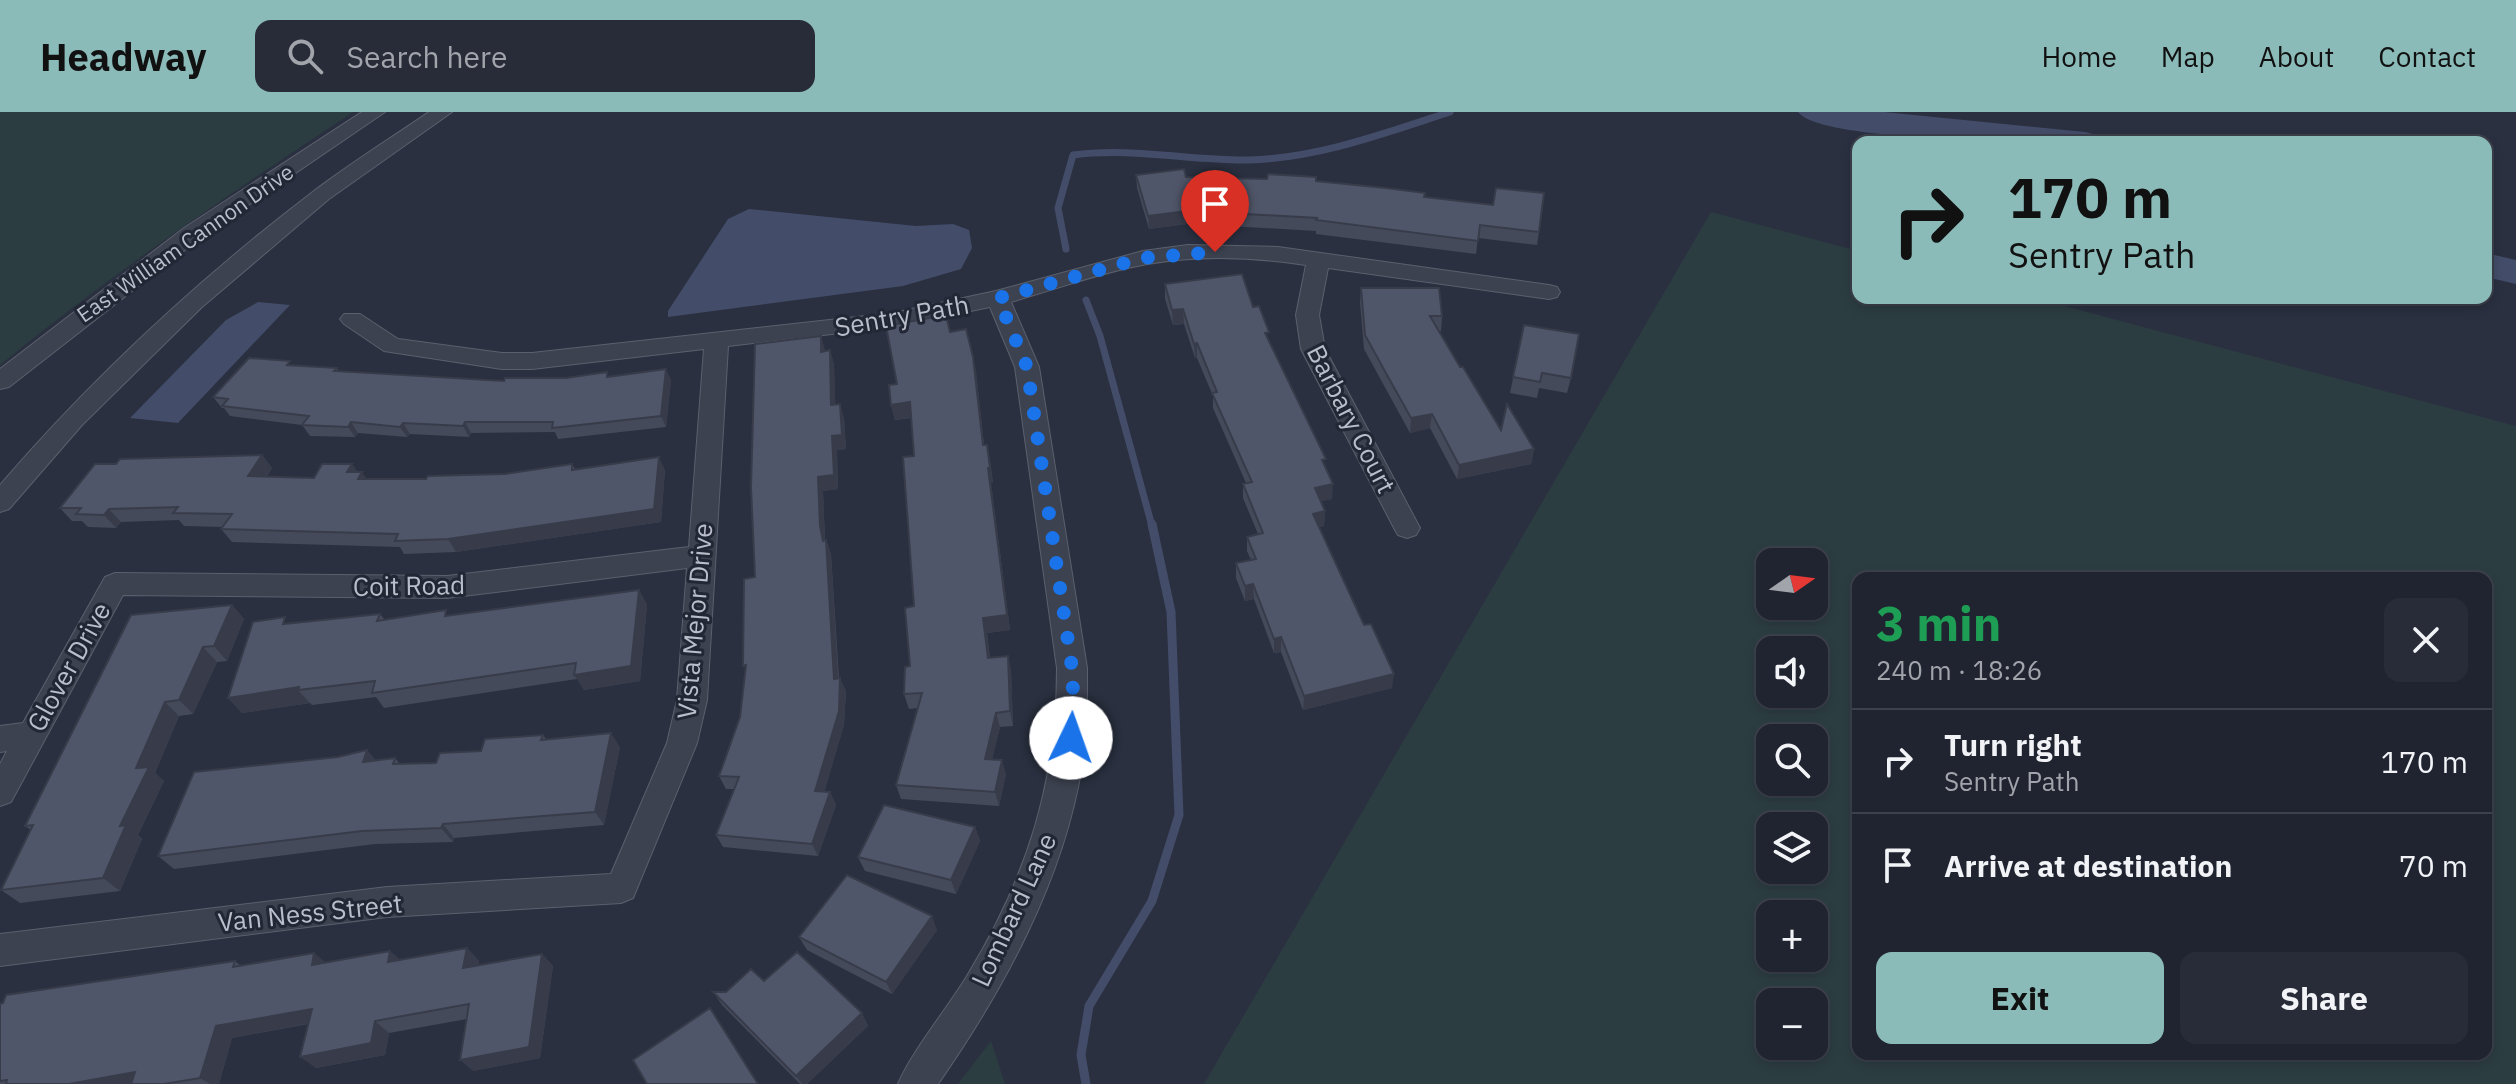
<!DOCTYPE html>
<meta charset="utf-8">
<style>
:root{--surface:#202430;--page:#282c38;--text:#f1f3f6;--muted:#a2a4ab;--line:#3d414c;--accent:#8bbbb9}
body{margin:0;font-family:"IBM Plex Sans",sans-serif;background:var(--page);color:var(--text);height:100vh;display:flex;flex-direction:column;font-size:30px;white-space:nowrap}
*{box-sizing:border-box;margin:0}
p{font-size:26px;color:var(--muted)}
.icon{flex:none;width:44px;height:44px;fill:none;stroke:currentColor;stroke-width:2;stroke-linecap:round;stroke-linejoin:round}
.map{position:relative;flex:1;overflow:hidden}
.side{position:absolute;left:1852px;top:460px;width:640px;height:488px;display:flex;flex-direction:column;background:var(--surface);border-radius:16px;box-shadow:0 4px 12px #0003,0 0 0 2px var(--line)}
.side>*{flex:none}
.guide{position:absolute;left:1852px;top:24px;width:640px;height:168px;border-radius:16px;box-shadow:0 4px 12px #0003,0 0 0 2px var(--line);background:#8bbbb9;color:#111;overflow:hidden}
.needle{width:52px;rotate:76deg}
.buttons{position:absolute;left:1756px;top:436px;display:grid;gap:16px}
.buttons a{display:grid;place-items:center;width:72px;height:72px;border-radius:16px;background:var(--surface);box-shadow:0 4px 12px #0003,0 0 0 2px var(--line);font-size:40px}
.pin{position:absolute;display:grid;place-items:center;width:68px;height:68px;color:#fff;margin:-82px -34px;border-radius:50% 50% 50% 0;rotate:-45deg;box-shadow:0 0 8px #0007}
.pin .icon{rotate:45deg}
.me{position:absolute;width:88px;margin:-44px;rotate:3deg;stroke-linejoin:round;filter:drop-shadow(0 0 6px #0008)}
.turn{display:flex;align-items:center;gap:28px;height:168px;padding:0 24px;font-size:36px}
.turn .icon{width:104px;height:104px;stroke-width:2.5}
.turn b{display:block;font-size:56px;line-height:68px}
.round{display:grid;place-items:center;flex:none;width:84px;height:84px;border-radius:16px;background:var(--page)}
.head{display:flex;align-items:center;justify-content:space-between;height:136px;padding:0 24px}
h1{font-size:48px;font-weight:700;line-height:60px;color:#1e9e55}
.action{display:flex;gap:16px;margin-top:auto;padding:16px 24px}
.action a{flex:1;height:92px;border-radius:16px;background:var(--accent);color:#111;font-size:32px;font-weight:700;line-height:92px;text-align:center}
.action a+a{background:var(--page);color:var(--text)}
ul{padding:0;list-style:none}
li{display:flex;align-items:center;gap:24px;height:104px;padding:0 24px;border-top:2px solid var(--line)}
li div{flex:1}
li b{display:block;font-size:30px}
li em{font-style:normal}
header{display:flex;align-items:center;gap:48px;box-sizing:border-box;height:112px;padding:0 40px;background:var(--accent);color:#111}
header strong{font-size:38px}
nav{display:flex;gap:44px;margin-inline-start:auto;font-size:28px}
.search{width:560px;height:72px;background:var(--page);display:flex;align-items:center;gap:20px;box-sizing:border-box;padding:0 28px;border-radius:16px;color:var(--muted);font-size:30px}
.map>svg:first-child{display:block}
.green{fill:#2c3d42;fill-rule:evenodd}
.water{fill:#434d69}
.lines{fill:none;stroke-linecap:round;stroke-linejoin:round}
.stream-far1{stroke:#434d69;stroke-width:7}
.stream{stroke:#434d69;stroke-width:9}
.river{fill:#434d69;fill-rule:evenodd}
.minor-casing{stroke:#5b606d;stroke-width:2}
.minor{fill:#3d4250;fill-rule:evenodd}
.wall{fill:#454a5a}
.shaded-wall{fill:#383c4a}
.building{fill:#505669;stroke:#383c4a;stroke-width:2}
.route{stroke:#1a73e8;stroke-width:14;stroke-dasharray:0 25.2}
.labels{text-anchor:middle;stroke-width:6;stroke-linejoin:round;paint-order:stroke}
.far-street-label{font-size:22px;fill:#babeca;stroke:#222735}
.street-label{font-size:26px;fill:#babeca;stroke:#222735}
</style>
<header>
<strong>Headway</strong>
<div class="search"><svg class="icon" aria-label="search" viewBox="0 0 24 24"><circle cx="10" cy="10" r="6"/><path d="M15 15l6 6"/></svg>Search here</div>
<nav><a>Home</a><a>Map</a><a>About</a><a>Contact</a></nav>
</header>
<div class="map">
<svg width="2516" height="972" viewBox="0 0 2516 972">
<rect width="100%" height="100%" fill="#2a3040"/>
<path class="green" d="M0,0H353C232,80 112,161 0,253Z
M1711,100L1858,139V186H2034L2516,314V972H1204ZM1770,450H1814V494H1770ZM1858,466H2486V942H1858ZM1770,538H1814V582H1770ZM1770,626H1814V670H1770ZM1770,714H1814V758H1770ZM1770,802H1814V846H1770ZM1770,890H1814V934H1770Z
M991,929L1005,972H958Z"/>
<path class="water" d="M749,97L916,114L953,112L969,118L972,136L961,157L903,174L668,205V199L728,107Z
M258,190L290,193L178,311L130,306L226,208Z"/>
<g class="lines">
<path class="stream-far1" d="M1066,137L1058,96L1073,43C1133,35 1190,49 1249,48C1319,46 1385,21 1450,0
M1086,188L1100,224L1152,414"/>
<path class="stream" d="M1086,972L1081,943L1089,894L1152,789L1179,703L1171,500L1152,412"/>
<path class="river" d="M1798,0H1884L2085,20L2097,23L2102,30C2056,30 1820,31 1798,0Z
M2486,141L2516,148V172L2486,165Z"/>
<g class="minor-casing">
<path id="minor" d="M362,0H385L200,126L9,275L0,277V257L184,116Z
M429,0H452L329,87L202,195L82,313L9,397L0,400V373C94,264 200,166 314,79C351,51 391,26 429,0Z
M1188,133L1278,135L1549,173L1557,175L1560,180L1557,185L1549,187L1328,156L1319,203L1325,237L1420,416L1416,423L1407,426L1398,423L1394,416L1301,237L1296,203L1306,153C1255,145 1199,143 1147,152C1102,160 1056,177 1011,190L1039,255L1087,556C1087,589 1088,622 1082,654C1063,769 1004,877 938,972H898C912,939 947,897 967,864C1027,765 1057,671 1057,556L1015,255L990,195L893,215L728,234L707,588L697,631L633,786L621,791L387,805L0,854V822L387,775L611,762L667,631L677,588L687,456L447,486L123,483L11,690L0,694V652L7,639L0,640V614L23,611L105,465L115,461L447,464L689,435L704,237L532,257H502L384,239L344,212L340,207L344,202H360L398,227L502,241H532L893,201L996,179L1143,139Z"/>
</g>
<use href="#minor" class="minor"/>
</g>
<path class="wall" d="M1136,63L1316,69L1424,85L1539,120L1537,133L1478,126L1476,142L1316,122V119L1211,113V109L1149,117L1137,76Z
M1165,172L1253,195L1326,357L1332,387L1321,389L1325,399L1324,414L1319,415L1392,576L1303,598L1281,540L1274,541L1254,487L1245,489L1236,466V451L1251,448L1247,439V425L1258,422L1243,386V372L1246,371L1213,296V284L1197,246H1195L1184,212L1173,213L1165,187Z
M1361,176L1442,204L1441,219H1439L1460,255L1501,318L1534,337L1531,352L1457,367L1430,316L1410,321L1364,237L1360,191Z
M1524,213L1571,266L1567,281L1539,276L1537,286L1510,281Z
M950,220L973,245L976,260L984,333L990,348L993,371H991L1010,518L987,521L990,546L1008,544L1011,559L1013,614L1000,615L992,647L1006,662L999,694L901,687L896,673L918,596L909,597L904,582L910,554L914,494V344L911,306L895,308L891,293L897,272Z
M830,238L834,253L835,293L844,306L846,337L837,338L838,377L823,379L825,428H826L831,442L839,566L846,579L844,613L824,680H830L836,693L818,744L723,735L716,723L734,677H726L719,664L740,605L825,239Z
M293,253L337,256L339,260L504,269L609,264L671,268L666,315L558,327L555,320L471,321L469,325L410,322L407,325L358,321L355,325L310,324L302,313L230,304L224,296H222L213,285Z
M262,343L272,356L267,364L314,366L352,352L357,360L367,367H426L505,362L572,352L575,357L665,358L661,410L456,440L404,442L400,435L232,430L221,417L223,415L184,414L179,408L121,410L116,416L88,415L82,409H72L60,396L116,352Z
M639,478L647,493L640,569L584,578L577,567L384,596L376,585L312,593L310,591L242,601L228,586L291,511L380,502L385,508L450,503Z
M232,493L244,507L227,549L217,550L193,602L179,604L155,661L164,669L138,723L142,727L120,779L20,791L1,778L31,718L25,714Z
M543,623L546,627L620,635L604,713L454,726L453,730L375,732L174,757L158,744L338,645L367,638L376,649L395,646L400,652L436,651Z
M975,715L980,729L956,782L865,759L858,745Z
M937,818L892,882L807,838L799,825Z
M467,836L479,849L478,853L542,842L553,854L540,946L473,959L467,907L389,921L385,943L316,956L308,912L232,926L219,972H0V892L235,849L241,854L400,848Z
M764,869L862,901L868,914L807,972H800L722,893L713,880H726Z"/>
<path class="shaded-wall" d="M1211,96V109L1149,117L1148,104Z
M1183,197L1184,212L1173,213L1172,198Z
M821,224L825,238V254L821,240Z
M1197,231V246H1195L1194,232Z
M830,238L834,253L836,307L831,293Z
M973,245L976,260L986,349L983,333Z
M666,257L671,268L666,315L661,304Z
M910,290L914,305L895,308L891,293Z
M840,292L844,306L846,337L837,338L838,377L823,379L825,428L827,440L826,428L831,442L839,580L834,567L823,429L820,414L818,365Z
M1432,302L1430,316L1410,321L1411,306Z
M351,310L358,321L355,325L348,315Z
M465,310L471,321L469,325L463,314Z
M403,311L410,322L407,325L400,315Z
M987,333L993,371H991L1010,518L987,521L991,561L988,546L983,506Z
M1534,337L1531,352L1457,367L1459,353Z
M262,343L272,356L258,376L248,364Z
M659,345L665,358L661,410L456,440L448,427Z
M352,352L360,363L362,360L371,373L347,360Z
M1333,372L1332,387L1314,391L1315,376Z
M109,397L121,410L116,416L104,403Z
M1325,399L1324,414L1312,417L1313,402Z
M1253,472L1254,487L1245,489V474Z
M639,478L647,493L640,569L584,578L574,563Z
M232,493L244,507L227,549L214,534Z
M1281,525V540L1274,541V527Z
M203,535L217,550L193,602L179,588Z
M1008,544L1011,559L1013,614L1010,599Z
M1394,562L1392,576L1303,598L1304,584Z
M840,566L846,579L844,613L821,692L815,679Z
M299,575L298,578L310,591L242,601L228,586Z
M165,590L179,604L155,661L164,669L138,723L142,727L120,779L103,766L120,714L136,656Z
M996,601L1000,615L989,661L985,647Z
M611,621L620,635L604,713L595,700Z
M367,638L379,652L363,650Z
M1002,648L1006,662L999,694L995,680Z
M830,680L836,693L818,744L812,732Z
M443,712L454,726L453,730L441,716Z
M975,715L980,729L956,782L951,768Z
M932,804L937,818L892,882L886,870Z
M467,836L479,849L475,868L463,856Z
M390,839L404,851L388,850Z
M314,841L329,853H312Z
M542,842L553,854L540,946L473,959L460,948Z
M710,896L719,909L759,972H758Z
M312,897L327,908L232,926L219,972H210L200,966L216,914Z
M862,901L868,914L807,972H802L796,964Z
M375,909L389,921L385,943L316,956L300,945Z
M135,960L147,972H69Z"/>
<path class="building" d="M1184,57L1186,65L1267,67L1268,62L1316,65V69L1386,76L1425,81L1424,85L1493,93L1496,76L1544,81L1539,120L1480,113L1478,129L1316,108L1317,106L1210,100L1211,96L1148,104L1136,63Z
M1242,162L1253,195L1259,194L1269,220L1265,221L1326,347L1322,348L1333,372L1315,376L1325,399L1313,402L1364,513L1371,512L1394,562L1304,584L1281,525L1274,527L1253,472L1245,474L1236,451L1256,447L1247,425L1263,421L1243,372L1252,370L1212,281L1217,280L1197,231L1194,232L1183,197L1172,198L1165,172Z
M1361,176H1439L1442,204H1430L1460,255H1463L1501,318L1507,292L1534,337L1459,353L1432,302L1411,306L1387,263L1365,223Z
M946,203L950,220L966,217L973,245L983,333H987L990,356H988L1007,503L983,506L988,546L1008,544L1010,599L996,601L985,647L1002,648L995,680L896,673L922,581L904,582L905,555L910,554L905,496L914,494L903,345L914,344L910,290L891,293L889,273L897,272L886,214Z
M1524,213L1579,222L1571,266L1542,261L1540,270L1513,265Z
M821,224V240L830,238L831,293L840,292L842,323L832,324L834,363L818,365L820,414L823,429L826,428L834,567L840,566L839,599L815,679L830,680L812,732L716,723L739,665L719,664L740,605L746,553L743,554L744,467L755,465L751,375L755,232Z
M249,246L290,249L287,253L337,256L334,259L504,269L505,266H566L607,260V265L666,257L661,304L552,316L553,310H465L463,314L403,311L400,315L351,310L348,315L302,313L309,304L222,294L228,287L213,285Z
M262,343L248,364L314,366L322,352H352L347,360H362L358,367H426L428,364L505,362L572,352V358L659,345L654,397L448,427L395,429L398,422L221,417L232,402L173,401L178,395L109,397L104,403L76,402L81,396H60L95,352H116L120,347Z
M639,478L631,554L574,563L576,551L372,581L375,569L298,578L299,575L228,586L253,510L285,505L283,512L380,502L377,509L446,498L445,504Z
M232,493L214,534L203,535L179,588L165,590L136,656L149,655L120,714L126,713L103,766L1,778L33,713L25,714L131,503Z
M611,621L595,700L443,712L441,716L362,719L158,744L194,660L338,645L367,638L363,650L395,646L393,652L436,651L440,641L481,639L485,627L543,623L541,628Z
M884,693L975,715L951,768L858,745Z
M847,763L932,804L886,870L799,825Z
M467,836L463,856L542,842L529,935L460,948L469,892L375,909L371,931L300,945L312,897L216,914L200,966L164,972H131L135,960L69,972H6L7,968L0,969V892L3,891L6,883L235,849L233,855L314,841L312,853L390,839L388,850Z
M797,840L862,901L796,964L713,880H726L751,857L764,869Z
M710,896L758,972H647L633,948Z"/>
<g class="lines">
<path class="route" d="M1071,626L1074,603L1072,556L1027,255L998,186L1143,146L1215,140"/>
</g>
<g class="labels">
<g class="far-street-label">
<text transform="translate(185 131) rotate(-35)" y="8">East William Cannon Drive</text>
</g>
<g class="street-label">
<text transform="translate(902 204) rotate(-10)" y="9">Sentry Path</text>
<text transform="translate(1351 307) rotate(63)" y="9">Barbary Court</text>
<text transform="translate(409 474) rotate(-1)" y="9">Coit Road</text>
<text transform="translate(695 509) rotate(-85)" y="9">Vista Mejor Drive</text>
<text transform="translate(69 555) rotate(-61)" y="9">Glover Drive</text>
<text transform="translate(1014 798) rotate(-65)" y="9">Lombard Lane</text>
<text transform="translate(310 801) rotate(-6)" y="9">Van Ness Street</text>
</g>
</g>
</svg>
<div class="buttons">
<a><svg class="needle" viewBox="-14 -14 28 28"><path d="M0-13l5 13h-10z" fill="#e53935"/><path d="M0 13l5-13h-10z" fill="#a2a4ab"/></svg></a>
<a><svg class="icon" aria-label="sound" viewBox="0 0 24 24"><path d="M4 9h4l5-4v14l-5-4H4zM17 9q2 3 0 6"/></svg></a>
<a><svg class="icon" aria-label="search" viewBox="0 0 24 24"><circle cx="10" cy="10" r="6"/><path d="M15 15l6 6"/></svg></a>
<a><svg class="icon" aria-label="layers" viewBox="0 0 24 24"><path d="M12 4l9 5-9 5-9-5zM3 14l9 5 9-5"/></svg></a>
<a>+</a>
<a>−</a>
</div>
<div class="pin" style="left:1215px;top:140px;background:#d93025"><svg class="icon" aria-label="arrive" viewBox="0 0 24 24"><path d="M6 21V4h12l-3 4 3 4H6"/></svg></div>
<svg class="me" style="left:1071px;top:626px" viewBox="-20 -20 40 40"><circle r="19" fill="#fff"/><path d="M0-13L10 11 0 6-10 11z" fill="#1a73e8"/></svg>
<div class="guide">
<div class="turn"><svg class="icon" aria-label="right" viewBox="0 0 24 24"><path d="M7 20v-9h11M14 6l5 5-5 5"/></svg><div><b>170 m</b>Sentry Path</div></div>
</div>
<section class="side">
<div class="head"><div><h1>3 min</h1><p>240 m · 18:26</p></div><a class="round"><svg class="icon" aria-label="close" viewBox="0 0 24 24"><path d="M6 6l12 12M18 6L6 18"/></svg></a></div>
<ul>
<li><svg class="icon" aria-label="right" viewBox="0 0 24 24"><path d="M7 20v-9h11M14 6l5 5-5 5"/></svg><div><b>Turn right</b><p>Sentry Path</p></div><em>170 m</em></li>
<li><svg class="icon" aria-label="arrive" viewBox="0 0 24 24"><path d="M6 21V4h12l-3 4 3 4H6"/></svg><div><b>Arrive at destination</b></div><em>70 m</em></li>
</ul>
<div class="action"><a>Exit</a><a>Share</a></div>
</section>
</div>
